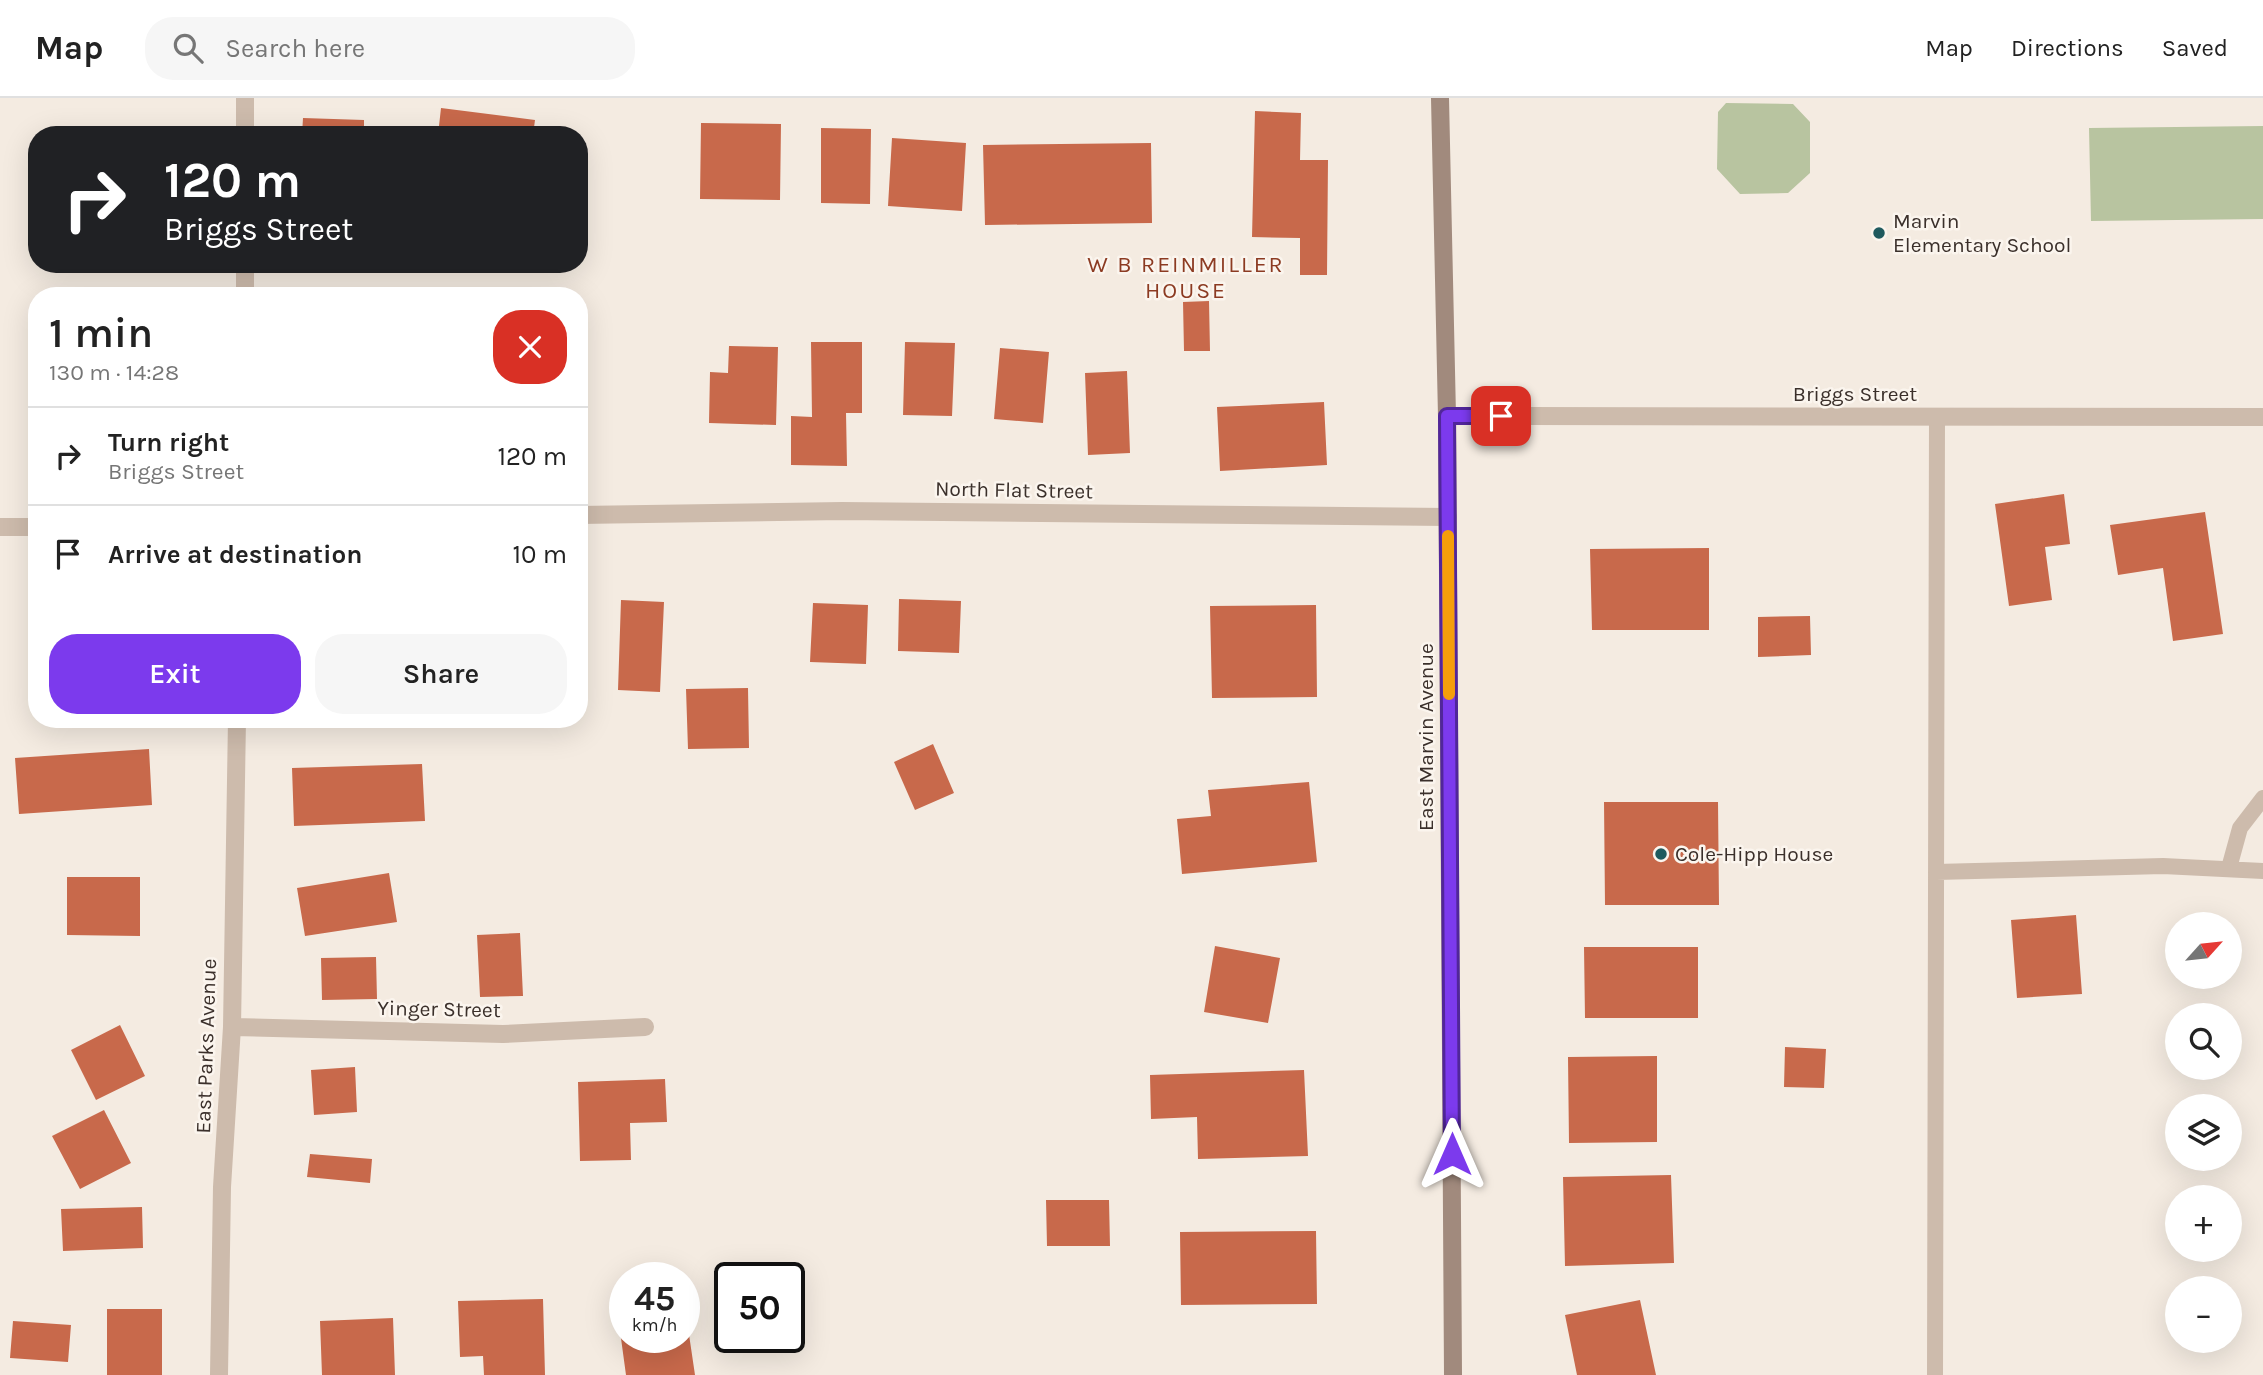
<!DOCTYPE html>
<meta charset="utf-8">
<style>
:root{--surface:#fff;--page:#f6f6f6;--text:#222;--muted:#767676;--line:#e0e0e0;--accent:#7c3aed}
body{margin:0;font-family:Karla,sans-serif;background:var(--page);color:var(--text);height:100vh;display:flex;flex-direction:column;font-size:26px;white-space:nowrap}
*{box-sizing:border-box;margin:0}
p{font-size:23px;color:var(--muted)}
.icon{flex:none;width:38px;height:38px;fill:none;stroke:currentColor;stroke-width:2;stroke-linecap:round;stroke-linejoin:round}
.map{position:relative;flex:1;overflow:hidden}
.details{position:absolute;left:28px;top:189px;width:560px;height:441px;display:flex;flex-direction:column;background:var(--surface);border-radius:28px;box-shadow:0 7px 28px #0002}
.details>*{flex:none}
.top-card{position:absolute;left:28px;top:28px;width:560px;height:147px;border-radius:28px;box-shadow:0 7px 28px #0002;background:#202124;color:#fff;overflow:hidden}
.needle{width:46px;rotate:63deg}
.tools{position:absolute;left:2165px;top:814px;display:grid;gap:14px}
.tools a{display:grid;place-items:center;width:77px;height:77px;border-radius:50%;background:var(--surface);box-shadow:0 7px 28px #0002;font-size:35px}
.speed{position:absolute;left:609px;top:1164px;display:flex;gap:14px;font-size:35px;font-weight:700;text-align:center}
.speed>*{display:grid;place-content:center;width:91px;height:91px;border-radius:50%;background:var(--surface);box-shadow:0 7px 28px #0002;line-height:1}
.speed small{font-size:18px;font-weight:400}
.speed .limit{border:4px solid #111;border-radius:10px;background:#fff;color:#111}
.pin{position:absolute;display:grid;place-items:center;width:60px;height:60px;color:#fff;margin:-30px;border-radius:14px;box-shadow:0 4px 10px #0006}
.me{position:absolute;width:77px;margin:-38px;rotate:0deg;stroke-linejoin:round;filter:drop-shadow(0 0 5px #0008)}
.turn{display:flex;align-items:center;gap:24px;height:147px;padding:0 21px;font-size:32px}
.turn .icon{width:91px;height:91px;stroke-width:2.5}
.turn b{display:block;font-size:49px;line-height:60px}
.round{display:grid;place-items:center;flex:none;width:74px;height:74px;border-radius:28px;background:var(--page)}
.head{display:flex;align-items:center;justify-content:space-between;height:119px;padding:0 21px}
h1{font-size:42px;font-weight:600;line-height:52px}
.action{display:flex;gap:14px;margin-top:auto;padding:14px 21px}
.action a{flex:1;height:80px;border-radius:28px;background:var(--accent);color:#fff;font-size:28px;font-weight:600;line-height:80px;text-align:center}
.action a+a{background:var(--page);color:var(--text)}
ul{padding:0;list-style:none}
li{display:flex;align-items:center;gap:21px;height:98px;padding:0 21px;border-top:2px solid var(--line)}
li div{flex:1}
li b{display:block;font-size:26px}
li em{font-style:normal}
header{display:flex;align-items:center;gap:42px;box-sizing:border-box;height:98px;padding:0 35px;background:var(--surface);border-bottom:2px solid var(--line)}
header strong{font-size:33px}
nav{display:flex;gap:38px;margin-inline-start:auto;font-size:24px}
.search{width:490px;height:63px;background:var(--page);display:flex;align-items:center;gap:18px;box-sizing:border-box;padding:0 24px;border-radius:28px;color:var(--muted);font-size:26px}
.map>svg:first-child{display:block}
.green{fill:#b8c4a0}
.building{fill:#c8694b}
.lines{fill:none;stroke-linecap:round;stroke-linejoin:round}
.service{stroke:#cdbbac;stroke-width:16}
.minor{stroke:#cdbbac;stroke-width:18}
.secondary{stroke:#a18a7d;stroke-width:18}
.route-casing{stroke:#51269a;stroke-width:18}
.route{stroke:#7c3aed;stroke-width:12}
.slow{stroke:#f59e0b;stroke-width:12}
.poi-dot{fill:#1f5a5e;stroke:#fbf5ee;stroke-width:2.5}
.labels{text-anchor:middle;stroke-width:5;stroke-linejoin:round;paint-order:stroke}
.poi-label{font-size:21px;fill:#3b302b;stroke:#fbf5ee;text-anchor:start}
.street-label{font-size:21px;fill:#3b302b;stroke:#fbf5ee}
.neighbourhood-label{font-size:23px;letter-spacing:2px;fill:#8c3b22;stroke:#fbf5ee}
</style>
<header>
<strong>Map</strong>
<div class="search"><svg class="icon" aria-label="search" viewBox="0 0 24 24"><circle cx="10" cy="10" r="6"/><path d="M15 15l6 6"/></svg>Search here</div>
<nav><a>Map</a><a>Directions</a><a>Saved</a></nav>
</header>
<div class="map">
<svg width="2263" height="1277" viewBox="0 0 2263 1277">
<rect width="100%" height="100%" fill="#f4ebe1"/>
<path class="green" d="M1726,5L1793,6L1810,24V75L1788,95L1740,96L1717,71L1718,14Z
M2263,28V121L2091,123L2089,30Z"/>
<path class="building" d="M441,10L535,22L533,37H438Z
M1255,13L1301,15L1300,62H1328L1327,177H1300V140L1252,139Z
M303,20L364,22V37H302Z
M701,25L781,26L780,102L700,101Z
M821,30L871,31L870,106L821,105Z
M892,40L966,45L962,113L888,108Z
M1151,45L1152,125L985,127L983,47Z
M1209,203L1210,253H1184L1183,204Z
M811,244H862V315H846L847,368L791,367V318L812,319Z
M905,244L955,245L952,318L903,317Z
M729,248L778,249L776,327L709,325L710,274L728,275Z
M1000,250L1049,254L1043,325L994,321Z
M1127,273L1130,355L1088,357L1085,275Z
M1324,304L1327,367L1220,373L1217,309Z
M2064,396L2070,446L2045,449L2052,502L2009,508L1995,406Z
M2205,414L2223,536L2173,543L2163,470L2118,477L2110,427Z
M1709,450V532H1592L1590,451Z
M899,501L961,503L959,555L898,553Z
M621,502L664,504L660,594L618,592Z
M813,505L868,507L866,566L810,564Z
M1316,507L1317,599L1212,600L1210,508Z
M1810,518L1811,557L1758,559V519Z
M748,590L749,650L688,651L686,591Z
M933,646L954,695L915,712L894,664Z
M149,651L152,707L19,716L15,660Z
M422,666L425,723L294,728L292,670Z
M1309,684L1317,764L1182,776L1177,721L1211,718L1208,692Z
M1604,704H1718L1719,807H1605Z
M389,775L397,824L305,838L297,790Z
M67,779H140V838L67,837Z
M2076,817L2082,896L2017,900L2011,822Z
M520,835L523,898L480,899L477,837Z
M1215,848L1280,860L1268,925L1204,914Z
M1584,849H1698V920H1585Z
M376,859L377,901L322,902L321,860Z
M120,927L145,978L96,1002L71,952Z
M1785,949L1826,951L1824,990L1784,989Z
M1657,958V1044L1569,1045L1568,959Z
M355,969L357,1014L314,1017L311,972Z
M1304,972L1308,1058L1198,1061L1197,1019L1151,1021L1150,977Z
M665,981L667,1024L630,1025L631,1062L580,1063L578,984Z
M104,1012L131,1065L80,1091L52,1038Z
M310,1056L372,1061L370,1085L307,1079Z
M1671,1077L1674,1165L1565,1168L1563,1079Z
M1046,1102H1109L1110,1148H1047Z
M142,1109L143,1150L63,1153L61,1111Z
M1316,1133L1317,1206L1181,1207L1180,1134Z
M543,1201L545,1277H484L483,1258L460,1259L458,1203Z
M1640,1202L1656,1277H1577L1565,1217Z
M107,1211H162V1277H107Z
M393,1220L395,1277H322L320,1223Z
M13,1223L71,1227L68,1264L10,1260Z
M687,1223L695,1277H626L620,1233L625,1232V1239H684V1224Z"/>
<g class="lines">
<path class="service" d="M2229,770L2240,730L2263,700
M1936,774L2163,768L2263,773
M1935,1277L1937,319"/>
<path class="minor" d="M245,37V0
M245,198V166
M1447,318L2263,319
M579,417L842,413L1448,419
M0,429H37
M232,929L503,936L645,929
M219,1277L222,1089L232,929L237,621"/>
<path class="secondary" d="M1440,0L1447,318L1453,1277"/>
</g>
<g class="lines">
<g class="route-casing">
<path id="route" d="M1452,1056L1447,318H1501"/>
</g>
<use href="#route" class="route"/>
<path class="slow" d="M1448,438L1449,596"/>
</g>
<g class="poi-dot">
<circle cx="1879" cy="135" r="7"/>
<circle cx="1661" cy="756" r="7"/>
</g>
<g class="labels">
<g class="poi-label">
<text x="1893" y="130">Marvin<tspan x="1893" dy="24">Elementary School</tspan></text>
<text x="1675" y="763">Cole-Hipp House</text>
</g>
<g class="street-label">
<text x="1855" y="303">Briggs Street</text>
<text transform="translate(1014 392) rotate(1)" y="7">North Flat Street</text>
<text transform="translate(1426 639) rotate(-90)" y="7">East Marvin Avenue</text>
<text transform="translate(439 911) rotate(1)" y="7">Yinger Street</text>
<text transform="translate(206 948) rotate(-88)" y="7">East Parks Avenue</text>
</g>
<g class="neighbourhood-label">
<text x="1186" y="174">W B REINMILLER<tspan x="1186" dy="26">HOUSE</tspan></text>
</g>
</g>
</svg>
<div class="tools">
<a><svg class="needle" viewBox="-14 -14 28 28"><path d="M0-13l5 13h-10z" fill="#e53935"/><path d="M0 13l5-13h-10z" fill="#767676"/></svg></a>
<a><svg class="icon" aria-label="search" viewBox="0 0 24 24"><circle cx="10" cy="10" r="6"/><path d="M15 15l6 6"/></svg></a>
<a><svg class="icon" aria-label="layers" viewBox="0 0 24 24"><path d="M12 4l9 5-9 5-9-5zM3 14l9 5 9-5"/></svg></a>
<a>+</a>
<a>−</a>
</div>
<div class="speed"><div>45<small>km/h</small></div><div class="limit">50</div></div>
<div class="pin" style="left:1501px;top:318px;background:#d93025"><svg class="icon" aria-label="arrive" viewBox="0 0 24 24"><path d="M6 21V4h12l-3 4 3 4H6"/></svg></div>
<svg class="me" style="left:1452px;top:1056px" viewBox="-20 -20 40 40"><path d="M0-17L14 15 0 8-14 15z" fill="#7c3aed" stroke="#fff" stroke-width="4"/></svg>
<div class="top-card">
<div class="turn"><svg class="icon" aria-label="right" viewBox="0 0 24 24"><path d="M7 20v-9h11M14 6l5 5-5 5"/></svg><div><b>120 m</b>Briggs Street</div></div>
</div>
<section class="details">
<div class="head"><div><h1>1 min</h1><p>130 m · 14:28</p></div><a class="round" style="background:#d93025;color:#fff"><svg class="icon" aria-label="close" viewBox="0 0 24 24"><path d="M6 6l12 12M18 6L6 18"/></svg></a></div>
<ul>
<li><svg class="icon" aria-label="right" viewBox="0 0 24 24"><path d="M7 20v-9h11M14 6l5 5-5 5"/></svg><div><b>Turn right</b><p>Briggs Street</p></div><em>120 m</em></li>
<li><svg class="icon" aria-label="arrive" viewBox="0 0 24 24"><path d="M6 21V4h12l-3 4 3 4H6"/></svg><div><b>Arrive at destination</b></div><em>10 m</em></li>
</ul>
<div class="action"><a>Exit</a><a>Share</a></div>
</section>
</div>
